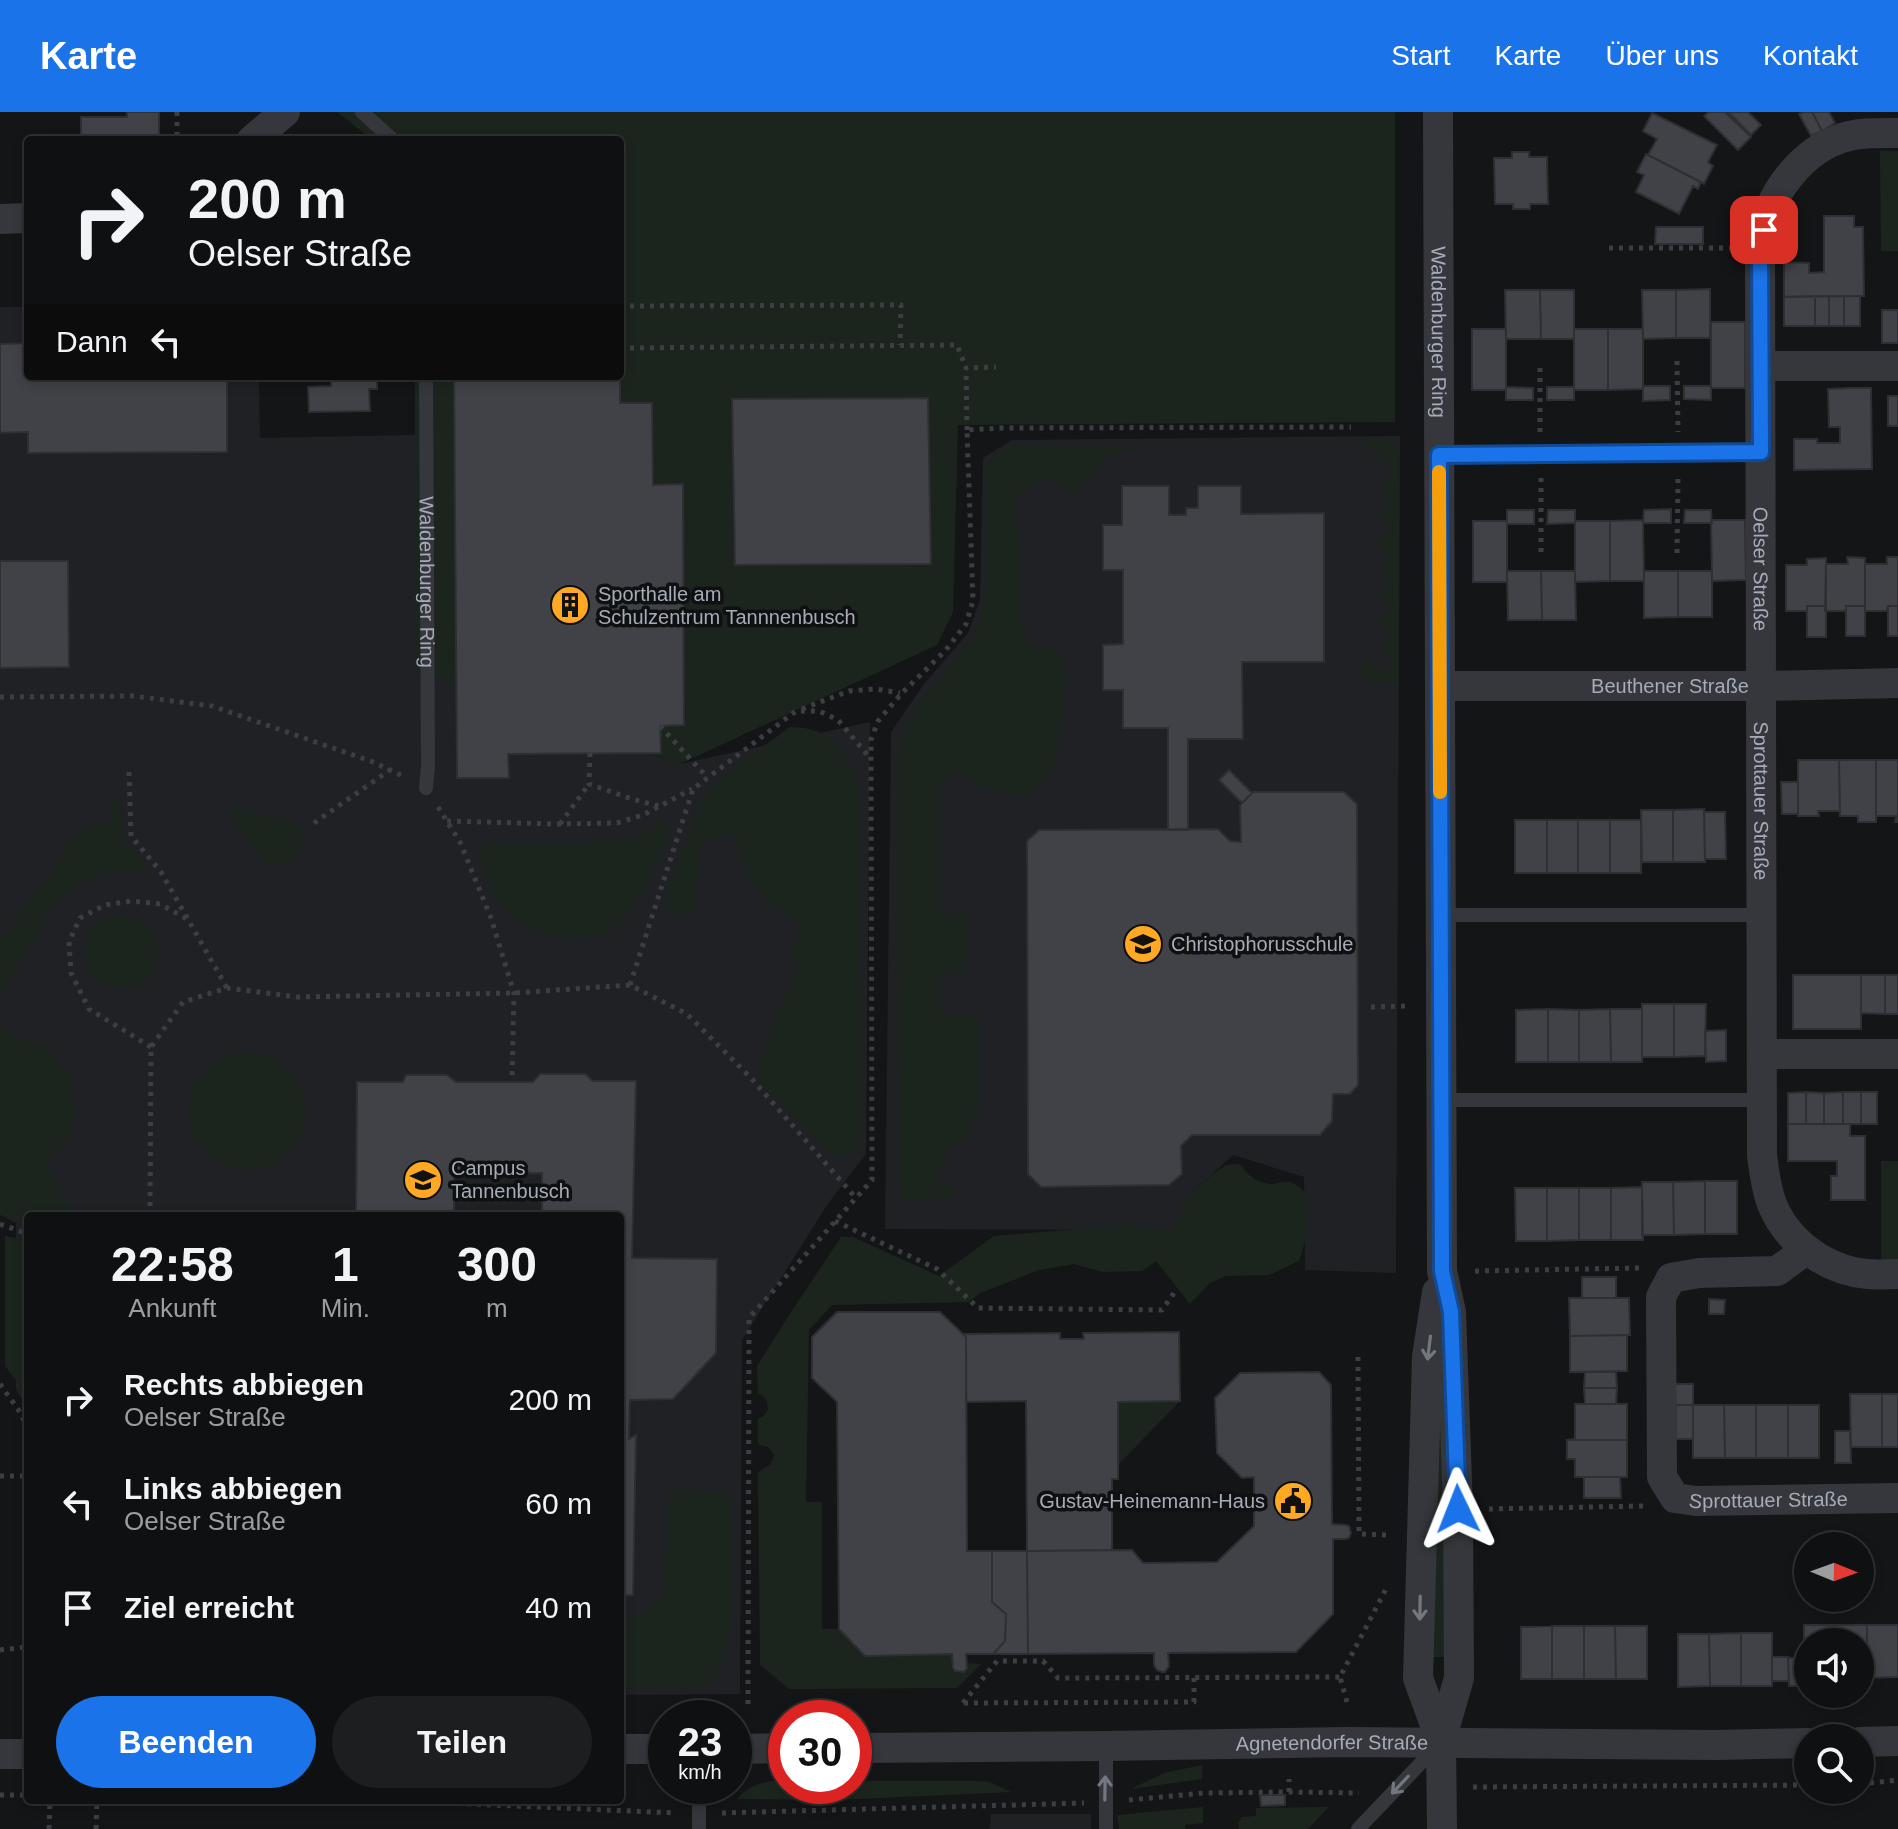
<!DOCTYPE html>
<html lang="de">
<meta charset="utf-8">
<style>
:root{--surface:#0f1011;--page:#1d1e1f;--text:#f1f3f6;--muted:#9b9d9f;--line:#2f3031;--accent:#1a73e8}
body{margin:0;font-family:Helvetica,sans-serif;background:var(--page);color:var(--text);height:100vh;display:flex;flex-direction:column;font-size:30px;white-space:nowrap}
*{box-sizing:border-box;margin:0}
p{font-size:26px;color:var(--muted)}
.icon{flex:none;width:44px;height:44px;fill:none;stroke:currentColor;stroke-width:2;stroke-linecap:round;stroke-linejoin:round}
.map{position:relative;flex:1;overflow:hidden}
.details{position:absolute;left:24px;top:1100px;width:600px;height:592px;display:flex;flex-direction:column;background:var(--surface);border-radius:8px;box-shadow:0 4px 12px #0003,0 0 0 2px var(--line)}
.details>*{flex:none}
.top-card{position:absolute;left:24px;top:24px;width:600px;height:244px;border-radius:8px;box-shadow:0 4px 12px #0003,0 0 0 2px var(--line);background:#0f1011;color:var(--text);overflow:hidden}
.needle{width:52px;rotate:91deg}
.tools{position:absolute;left:1794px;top:1420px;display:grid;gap:16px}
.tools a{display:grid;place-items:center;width:80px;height:80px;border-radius:50%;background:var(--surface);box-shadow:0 4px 12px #0003,0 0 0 2px var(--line);font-size:40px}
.speed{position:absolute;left:648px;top:1588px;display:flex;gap:16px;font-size:40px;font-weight:700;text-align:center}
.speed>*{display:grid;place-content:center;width:104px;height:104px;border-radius:50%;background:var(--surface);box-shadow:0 4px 12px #0003,0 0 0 2px var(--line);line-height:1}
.speed small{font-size:20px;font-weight:400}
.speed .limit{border:12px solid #d22;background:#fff;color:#111}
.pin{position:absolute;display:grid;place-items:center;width:68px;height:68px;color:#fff;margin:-34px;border-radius:16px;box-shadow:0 4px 12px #0006}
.me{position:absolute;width:88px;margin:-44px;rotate:358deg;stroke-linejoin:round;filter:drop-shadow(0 0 6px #0008)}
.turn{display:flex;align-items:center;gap:28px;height:168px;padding:0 32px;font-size:36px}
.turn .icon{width:104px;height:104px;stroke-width:2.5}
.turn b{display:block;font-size:56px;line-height:68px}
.then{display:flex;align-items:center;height:76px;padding:0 32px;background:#0003;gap:16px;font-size:30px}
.eta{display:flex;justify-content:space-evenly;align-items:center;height:136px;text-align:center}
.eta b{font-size:48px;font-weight:700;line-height:56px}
.primary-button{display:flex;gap:16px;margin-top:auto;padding:16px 32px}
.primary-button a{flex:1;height:92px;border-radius:48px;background:var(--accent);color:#fff;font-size:32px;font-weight:700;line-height:92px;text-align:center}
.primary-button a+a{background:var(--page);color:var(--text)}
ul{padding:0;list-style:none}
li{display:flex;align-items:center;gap:24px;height:104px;padding:0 32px}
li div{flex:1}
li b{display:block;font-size:30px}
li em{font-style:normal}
header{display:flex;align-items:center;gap:48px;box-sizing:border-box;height:112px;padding:0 40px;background:var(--accent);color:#fff}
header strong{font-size:38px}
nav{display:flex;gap:44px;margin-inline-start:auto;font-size:28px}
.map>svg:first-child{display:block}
.built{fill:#202124}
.green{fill:#1c251d}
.building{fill:#404247;stroke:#2e2e33;stroke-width:2}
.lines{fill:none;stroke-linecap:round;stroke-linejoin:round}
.path{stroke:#3b3e43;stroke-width:5;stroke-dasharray:4 6;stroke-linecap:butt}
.service{stroke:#35373c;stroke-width:14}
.minor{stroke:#35373c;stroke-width:30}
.oneway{stroke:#737780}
.route-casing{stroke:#114b97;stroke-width:20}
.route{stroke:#1a73e8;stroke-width:14}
.slow{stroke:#f59e0b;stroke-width:14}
.labels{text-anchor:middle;stroke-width:7;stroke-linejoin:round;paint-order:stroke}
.street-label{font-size:20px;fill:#a5acb8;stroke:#0f1012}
.poi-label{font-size:20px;fill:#a5acb8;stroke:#0f1012;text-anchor:start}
</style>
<header>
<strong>Karte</strong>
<nav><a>Start</a><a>Karte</a><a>Über uns</a><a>Kontakt</a></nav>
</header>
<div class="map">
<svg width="1898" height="1717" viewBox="0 0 1898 1717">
<rect width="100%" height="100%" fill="#141517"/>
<path class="built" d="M0,195H28V264H259L260,326L415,323V558L680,652L870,610L866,1042L827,1093L742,1228L740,1582L620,1583V1104H28V1297L16,1278V1111L0,1103Z
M1400,324L1396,1161L1305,1158L1304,1065L1233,1043L1194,1079L1178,1102L1173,1118L885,1117L891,620L924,572L968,521L980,488L983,346L1012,328Z
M991,1702H1091V1717H990Z"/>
<path class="green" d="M337,0H1395V310L958,313L953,500L937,533L680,652L415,558V264H620V28H373Z
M1880,39H1898V139H1881Z
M1361,326L1398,327V570L1363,571L1364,549H1368L1382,562L1394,547L1382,534L1393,522L1380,508L1393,495L1379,481L1390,469L1378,456L1390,443L1378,429L1391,417L1378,403L1391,390L1379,377L1394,362L1362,329Z
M1010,332L1147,335L1107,343L1074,384L1053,367L1032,370L1019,382L1012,402L1019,419L1020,502L1030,536L1052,535L1067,552L1061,617L1053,656L1031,681L1006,683L974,673L958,656L942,670V801L967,803L965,860L942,861L941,904L980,903L979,996L968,1029L953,1030L938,1065L962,1085L899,1088L897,634L920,588L947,562L977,516L986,479L985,358L996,341Z
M790,615C833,615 845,639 860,674L861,1027C858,1043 843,1049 828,1042L760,971L757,966V952L799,851L789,843L801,810L765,790L750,767L733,722L703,728L692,803L680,804C670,797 665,792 666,780L707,676Z
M112,684C126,694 123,709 123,724L152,760H106L78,774L57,789L0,883V822L4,824L74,726L91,714L111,710Z
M235,695L297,714L304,720C303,731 301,740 291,746C267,761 259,749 247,729C241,718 234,707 228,696Z
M660,710L666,713L669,720L666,730C651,762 640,797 611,819C605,823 595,823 588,825C557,830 518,818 499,791C491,781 481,752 479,739L489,730L554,732L623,729L642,721Z
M85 840a37 37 0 1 1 74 0a37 37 0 1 1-74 0Z
M0,914L17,925L47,935L69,963L76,998L69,1027L46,1051L76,1104H28V1109L7,1106L0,1102Z
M188 999a59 59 0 1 1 118 0a59 59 0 1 1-118 0Z
M1881,1049H1898V1148H1881Z
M1240,1052C1248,1063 1256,1071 1271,1072C1277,1072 1283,1068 1289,1070C1323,1079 1306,1127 1299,1149L1269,1163L1226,1164L1210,1171L1190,1192L1156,1149L1142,1159L1103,1160L1074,1152L1039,1158L980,1181L969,1190L832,1193L809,1218L806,1390H822V1517H839L865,1544L952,1542L953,1556L959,1561L964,1560L967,1556V1551L981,1552L957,1576L789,1577L760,1553L758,1360L771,1352L774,1343L768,1335L758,1332V1307L764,1304L768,1297L767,1289L762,1283L758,1282L757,1254L791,1200L841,1125H853L939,1164L994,1124L1126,1113L1172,1118L1178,1102L1194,1079L1213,1062L1226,1053Z
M5,1124L25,1128L28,1130V1281L26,1282L5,1254Z
M1441,1226L1445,1545H1432Z
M1180,1289L1118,1353V1290Z
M669,1377L732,1380L731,1506L724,1550L719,1562L707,1574L676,1577L620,1576V1507L648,1500L665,1475Z
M1202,1653V1667L1131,1677L1164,1661Z
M772,1669H786V1674H854V1669H974L990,1670L1011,1680L835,1688L737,1687C747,1675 757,1672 772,1669Z
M1203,1695V1711L1185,1713V1717H1119L1117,1703Z
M1329,1695L1308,1717H1239L1238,1711L1242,1705L1256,1704V1696Z"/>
<path class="building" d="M127,0H159V28H81V5H127Z
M1709,0H1725L1751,25L1738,38L1704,4Z
M1728,0H1748L1761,13L1751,23Z
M1804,0H1812L1822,19L1811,24L1799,2Z
M1812,0H1829L1835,11L1822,19Z
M1652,1L1717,33L1708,50L1713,54L1704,72L1648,43L1657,27L1643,19Z
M1512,40H1529V45H1547L1548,92H1530V97H1513V92H1495L1494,46H1512Z
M1646,42L1701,70L1698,77L1693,74L1679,102L1636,80L1644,63L1637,60Z
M1824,104H1854V115H1863L1864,184L1784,185V150L1809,151V161L1824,160Z
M1656,115H1703V132H1655Z
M1710,177V226H1676V178Z
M1505,178H1540L1541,227H1506Z
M1540,178H1574V227H1541Z
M1642,178H1676V226L1643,227Z
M1815,184V214H1784V185Z
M1815,184H1829V214H1815Z
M1829,184H1844V214H1829Z
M1844,184H1860V214H1844Z
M1882,198H1898V231H1882Z
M1711,210H1745V276H1711Z
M1472,217H1506V278H1472Z
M1574,217H1608V278H1574Z
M1608,217H1643V277L1608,278Z
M28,231V264H227V340L28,341V320L0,321V232Z
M331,264H377V277H369L370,299L309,300L308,275L331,274Z
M454,264H497V268L620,267V291H652L653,373L683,372L684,613L660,614L661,641L508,642L509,666H457Z
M1643,274H1670V288L1643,289Z
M1684,274H1711V288L1684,287Z
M1506,275L1533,276V288H1506Z
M1547,275H1574V288H1547Z
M1851,276H1871L1872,357L1794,358V327H1817V331H1840V315H1829L1828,277Z
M1888,284H1898V314H1888Z
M928,286L931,452L735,453L732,287Z
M1122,374H1169V403H1186V396H1198V374H1241V402L1324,401V550H1242L1243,627H1188V718H1168V616H1123V578H1103V533L1123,532V458H1103V413H1122Z
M1671,397V411H1643L1644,398Z
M1507,398H1534V412H1507Z
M1548,398H1575V411L1547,412Z
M1685,398H1711L1712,411H1684Z
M1643,408L1644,469H1610V409Z
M1711,408H1745L1746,468L1712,469Z
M1473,409H1507V470H1473Z
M1575,409H1610V469L1575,470Z
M1847,445L1865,446V494H1846V499H1825L1826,452H1848Z
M1887,445H1898V494H1888L1887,499H1865V452H1887Z
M1826,446V494H1807V499H1786V453H1807V447Z
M0,449H68L69,555L0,556Z
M1507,459H1541L1542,508H1508Z
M1541,459H1575L1576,508H1542Z
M1644,459H1678V505L1644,506Z
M1678,459H1712V505H1678Z
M1807,494H1826V525H1807Z
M1846,494H1865V524H1846Z
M1888,494H1898V524H1888Z
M1798,648H1839L1840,699H1818L1819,704H1798Z
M1839,648H1876V710H1858V704H1840Z
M1876,648H1898V710H1895L1896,704H1876Z
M1229,658L1252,681L1242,691L1219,668Z
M1781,670H1798V702H1782Z
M1253,680H1344L1357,692L1358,973L1350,982H1333L1332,1009L1320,1023H1192L1181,1034L1182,1062L1169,1073L1041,1075L1028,1062L1027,729L1039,718L1218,717L1230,729L1241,730L1240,693Z
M1704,697L1705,750H1673V698Z
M1641,698H1673V750H1642Z
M1704,700H1725L1726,747H1705Z
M1515,708H1547V761H1515Z
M1547,708H1578V761H1547Z
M1578,708H1610V761H1578Z
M1610,708H1641V761H1610Z
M1793,863H1861V917H1793Z
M1861,863H1885V902L1861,901Z
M1885,863H1898V902H1885Z
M1642,892H1674V945H1642Z
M1674,892H1706L1705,944L1674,945Z
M1548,897L1579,898V950H1548Z
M1548,897V950H1516V898Z
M1610,897H1642V950H1611Z
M1610,897L1611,950H1579V898Z
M1726,918V949L1706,950L1705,919Z
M540,962H585L593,969H636L632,1146L717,1147L716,1241L673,1287L630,1288L629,1327L636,1323L633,1483L620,1484V1104H542V1061L454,1062V1104H356L357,970H403L406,963H447L456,970H533Z
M1806,980L1824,981V1012H1806Z
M1806,980V1012H1788V981Z
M1843,980V1012H1824V981Z
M1843,980H1861V1012H1843Z
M1861,980H1877V1012H1861Z
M1788,1012H1850V1024H1865V1088H1831V1064H1837V1049H1788Z
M1705,1069V1122L1674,1123L1673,1070Z
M1705,1069H1737V1122H1705Z
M1642,1070H1673L1674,1123H1642Z
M1642,1075L1643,1128H1611V1076Z
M1515,1076H1547V1129H1516Z
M1547,1076H1579V1128L1547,1129Z
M1579,1076H1611V1128H1579Z
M1582,1165H1616V1186H1582Z
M1569,1186H1629L1630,1223L1570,1224Z
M1709,1187L1725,1188L1724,1202H1709Z
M837,1200H940L966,1225L967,1439H992V1490L1006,1502L1005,1529L993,1542H966L967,1556L964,1560L955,1559L953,1556L952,1542L865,1544L839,1517L837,1290L812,1266V1225Z
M1179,1220L1180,1289L1118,1290V1367H1112V1438L1027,1439L1026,1289L966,1290V1225L963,1222L1060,1221V1227H1084L1083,1221Z
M1627,1223V1259L1570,1260V1224Z
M1319,1260L1331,1273L1332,1412L1345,1413L1349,1414L1351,1421L1349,1426L1345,1427H1333V1502L1296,1540L1168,1541L1169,1554L1165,1560H1162L1157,1558L1154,1553V1541L1028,1542L1027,1439L1132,1438L1143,1451L1217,1450L1254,1414V1365L1242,1366L1217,1341L1215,1286L1240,1261Z
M1585,1260H1616L1617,1276H1584Z
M1672,1272H1693V1293H1672Z
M1584,1276H1617L1616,1292H1585Z
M1850,1282H1882V1335H1851Z
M1882,1282H1898V1335H1882Z
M1575,1292H1627V1328H1567L1575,1327Z
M1676,1293H1693V1327H1676Z
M1693,1293H1724L1725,1346H1693Z
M1724,1293H1756V1346H1725Z
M1756,1293H1788V1346H1756Z
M1788,1293H1819V1346H1788Z
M1835,1319H1850L1851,1351H1835Z
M1567,1328H1627V1365H1575V1347H1567Z
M1584,1365H1620L1621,1386H1584Z
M992,1439H1027L1028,1542H993L1005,1529L1006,1502L992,1490Z
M1804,1513H1835V1530H1808V1566H1804Z
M1835,1513H1867V1566H1860V1530H1835Z
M1867,1513H1898V1565L1867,1566Z
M1552,1514V1567H1521V1515Z
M1552,1514H1584V1567H1552Z
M1584,1514H1615L1616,1567H1584Z
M1615,1514H1647V1567H1616Z
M1741,1521V1574H1710L1709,1522Z
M1741,1521H1772V1574H1741Z
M1678,1522H1709L1710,1574L1678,1575Z
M1772,1545H1788L1789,1569H1772Z
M1788,1546H1804L1805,1574H1789Z
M1260,1683H1285V1693L1261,1694Z"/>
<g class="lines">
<path class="path" d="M177,0V28
M1609,136H1731
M620,194L901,193L900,233
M620,236L957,233L966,256
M1677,249L1678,320
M967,318L966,256L996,255
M1540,320V250
M1541,366V441
M1677,441L1678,366
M0,585L133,584L212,594L373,650L405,665
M802,597L849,579L876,577L900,581
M660,614L707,665
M590,641L589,672L632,687L659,694
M129,660L131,724L161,760L227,876
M438,695L460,730L491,806L514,881L512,968
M447,709L555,712L617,711L643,703L692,677
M314,711L390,658
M560,712L589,672
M630,873L693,677L796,599H819L838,608L871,647
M1371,895L1408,894
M151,935L89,897L71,861L69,830L80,806L105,793L131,789L160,792L189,808
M150,1104L151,935L183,890L227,876L297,885L514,881L630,873L687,902L751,966L856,1086
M835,1109L937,1157L978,1196L1162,1198L1174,1181
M0,1112L28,1122
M1475,1159L1641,1156
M1358,1245L1359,1422L1387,1423
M0,1272L22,1303L27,1319L25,1364L28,1536
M0,1364H25
M1489,1397L1643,1394
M0,1538L27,1535
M1347,1590L1340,1565L1387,1475
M963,1591L997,1549H1043L1058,1566L1340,1565
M964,1591L1194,1590V1565
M748,1592L749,1206L872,1068L871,628L878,609L901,582L945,539L966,512L973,489L967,318L1002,316L1351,315
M1860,1672L1898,1668
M1473,1675L1808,1673
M1289,1680V1667
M0,1683H28
M377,1688L676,1701
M1129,1688L1204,1681L1289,1680L1359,1681
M722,1701L1084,1691
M49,1717L50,1688
M96,1717L97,1688"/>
<g class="service">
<path d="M362,0L393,28"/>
<path id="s1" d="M426,264L428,654L426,676"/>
<path d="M1439,343L1761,340"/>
<path d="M1441,803H1762"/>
<path d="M1442,988H1763"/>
<path d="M699,1674V1717"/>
<path d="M1106,1717V1634"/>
<path d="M1358,1717L1438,1633"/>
</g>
<g class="minor">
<path id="s2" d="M1438,0L1442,1159L1451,1200L1458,1397L1459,1566L1441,1629L1442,1717"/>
<path id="s3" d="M1898,21C1880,21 1859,20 1842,26C1809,36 1781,68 1769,99C1765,110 1763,124 1760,136L1762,1043C1764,1059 1766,1077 1772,1092C1787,1130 1826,1158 1867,1162C1877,1163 1888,1162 1898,1162"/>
<path d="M252,28L285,0"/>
<path d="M0,107L28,106"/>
<path d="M1760,254H1898"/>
<path id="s4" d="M1440,574H1762L1898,571"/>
<path d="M1762,942H1898"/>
<path id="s5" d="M1806,1138L1777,1159L1699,1161L1671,1166L1661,1185L1662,1365L1675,1386L1696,1389L1898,1386"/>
<path d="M1437,1180L1427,1245L1418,1566L1441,1629"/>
<path d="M1860,1630L1898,1629"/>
<path id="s6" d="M854,1636L1106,1634L1348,1630L1717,1633L1808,1631"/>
<path d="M620,1637H666"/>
<path d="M734,1637L786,1636"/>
<path d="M0,1642H28"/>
</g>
</g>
<defs><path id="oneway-shaft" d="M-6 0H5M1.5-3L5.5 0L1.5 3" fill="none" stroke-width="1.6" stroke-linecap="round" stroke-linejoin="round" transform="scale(2)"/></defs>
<g class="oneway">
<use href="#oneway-shaft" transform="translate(1429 1236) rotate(97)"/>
<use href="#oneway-shaft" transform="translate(1420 1496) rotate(91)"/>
<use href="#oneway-shaft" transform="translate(1400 1673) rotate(133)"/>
<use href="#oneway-shaft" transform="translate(1105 1676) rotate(-89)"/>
</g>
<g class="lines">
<g class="route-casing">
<path id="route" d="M1458,1397L1451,1200L1442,1159L1439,343L1761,340L1760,136L1764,118"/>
</g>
<use href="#route" class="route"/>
<path class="slow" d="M1439,360L1440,680"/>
</g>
<defs>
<g id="building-disc" transform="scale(2)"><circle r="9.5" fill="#ffa824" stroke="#0f1012"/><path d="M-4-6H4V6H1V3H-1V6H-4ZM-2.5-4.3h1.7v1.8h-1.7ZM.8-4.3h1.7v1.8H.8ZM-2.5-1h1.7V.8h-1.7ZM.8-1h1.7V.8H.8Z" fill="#111"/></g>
<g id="school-disc" transform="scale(2)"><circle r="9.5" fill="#ffa824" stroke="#0f1012"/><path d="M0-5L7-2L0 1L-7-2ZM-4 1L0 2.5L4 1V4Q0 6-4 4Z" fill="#111"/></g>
<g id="civic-disc" transform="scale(2)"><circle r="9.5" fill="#ffa824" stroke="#0f1012"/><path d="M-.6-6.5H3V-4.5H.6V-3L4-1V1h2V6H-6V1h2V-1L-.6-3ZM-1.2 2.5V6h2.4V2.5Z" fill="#111"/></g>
</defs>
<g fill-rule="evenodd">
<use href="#building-disc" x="570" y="493"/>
<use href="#school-disc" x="1143" y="832"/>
<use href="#school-disc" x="423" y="1068"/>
<use href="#civic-disc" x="1293" y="1389"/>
</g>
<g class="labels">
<g class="street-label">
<text dy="7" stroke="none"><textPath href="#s2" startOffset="220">Waldenburger Ring</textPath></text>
<text dy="7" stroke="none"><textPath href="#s3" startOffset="522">Oelser Straße</textPath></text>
<text dy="7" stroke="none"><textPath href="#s1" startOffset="206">Waldenburger Ring</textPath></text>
<text dy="7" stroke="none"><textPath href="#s4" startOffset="230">Beuthener Straße</textPath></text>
<text dy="7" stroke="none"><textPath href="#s3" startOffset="754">Sprottauer Straße</textPath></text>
<text dy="7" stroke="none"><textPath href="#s5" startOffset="462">Sprottauer Straße</textPath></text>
<text dy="7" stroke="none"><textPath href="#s6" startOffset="478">Agnetendorfer Straße</textPath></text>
</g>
<g class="poi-label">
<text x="598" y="489">Sporthalle am<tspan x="598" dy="23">Schulzentrum Tannnenbusch</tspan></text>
<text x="1171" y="839">Christophorusschule</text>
<text x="451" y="1063">Campus<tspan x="451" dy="23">Tannenbusch</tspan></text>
<text x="1265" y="1396" text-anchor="end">Gustav-Heinemann-Haus</text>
</g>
</g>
</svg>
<div class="tools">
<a><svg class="needle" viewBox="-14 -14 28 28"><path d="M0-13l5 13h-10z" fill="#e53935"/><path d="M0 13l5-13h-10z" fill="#9b9d9f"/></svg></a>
<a><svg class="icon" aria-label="sound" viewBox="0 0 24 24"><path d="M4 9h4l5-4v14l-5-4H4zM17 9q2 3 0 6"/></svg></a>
<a><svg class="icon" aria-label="search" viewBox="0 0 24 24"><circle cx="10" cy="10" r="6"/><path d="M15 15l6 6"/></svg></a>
</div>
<div class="speed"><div>23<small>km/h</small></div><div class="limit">30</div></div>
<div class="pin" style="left:1764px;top:118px;background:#d93025"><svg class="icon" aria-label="arrive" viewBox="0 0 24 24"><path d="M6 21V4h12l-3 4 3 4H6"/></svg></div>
<svg class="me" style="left:1458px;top:1397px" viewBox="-20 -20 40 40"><path d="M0-17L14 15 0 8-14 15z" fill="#1a73e8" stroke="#fff" stroke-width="4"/></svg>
<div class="top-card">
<div class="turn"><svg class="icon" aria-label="right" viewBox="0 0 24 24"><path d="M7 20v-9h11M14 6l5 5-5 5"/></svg><div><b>200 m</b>Oelser Straße</div></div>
<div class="then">Dann<svg class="icon" aria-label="left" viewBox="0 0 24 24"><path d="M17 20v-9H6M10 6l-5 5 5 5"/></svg></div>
</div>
<section class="details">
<div class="eta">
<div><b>22:58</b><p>Ankunft</p></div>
<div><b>1</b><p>Min.</p></div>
<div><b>300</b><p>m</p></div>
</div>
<ul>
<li><svg class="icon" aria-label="right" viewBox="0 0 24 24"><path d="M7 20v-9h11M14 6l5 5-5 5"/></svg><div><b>Rechts abbiegen</b><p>Oelser Straße</p></div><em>200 m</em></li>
<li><svg class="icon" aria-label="left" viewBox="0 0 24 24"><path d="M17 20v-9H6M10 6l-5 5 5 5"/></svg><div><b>Links abbiegen</b><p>Oelser Straße</p></div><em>60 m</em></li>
<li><svg class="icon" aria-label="arrive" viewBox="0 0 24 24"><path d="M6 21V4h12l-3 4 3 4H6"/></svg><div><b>Ziel erreicht</b></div><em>40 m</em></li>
</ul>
<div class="primary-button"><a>Beenden</a><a>Teilen</a></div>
</section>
</div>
